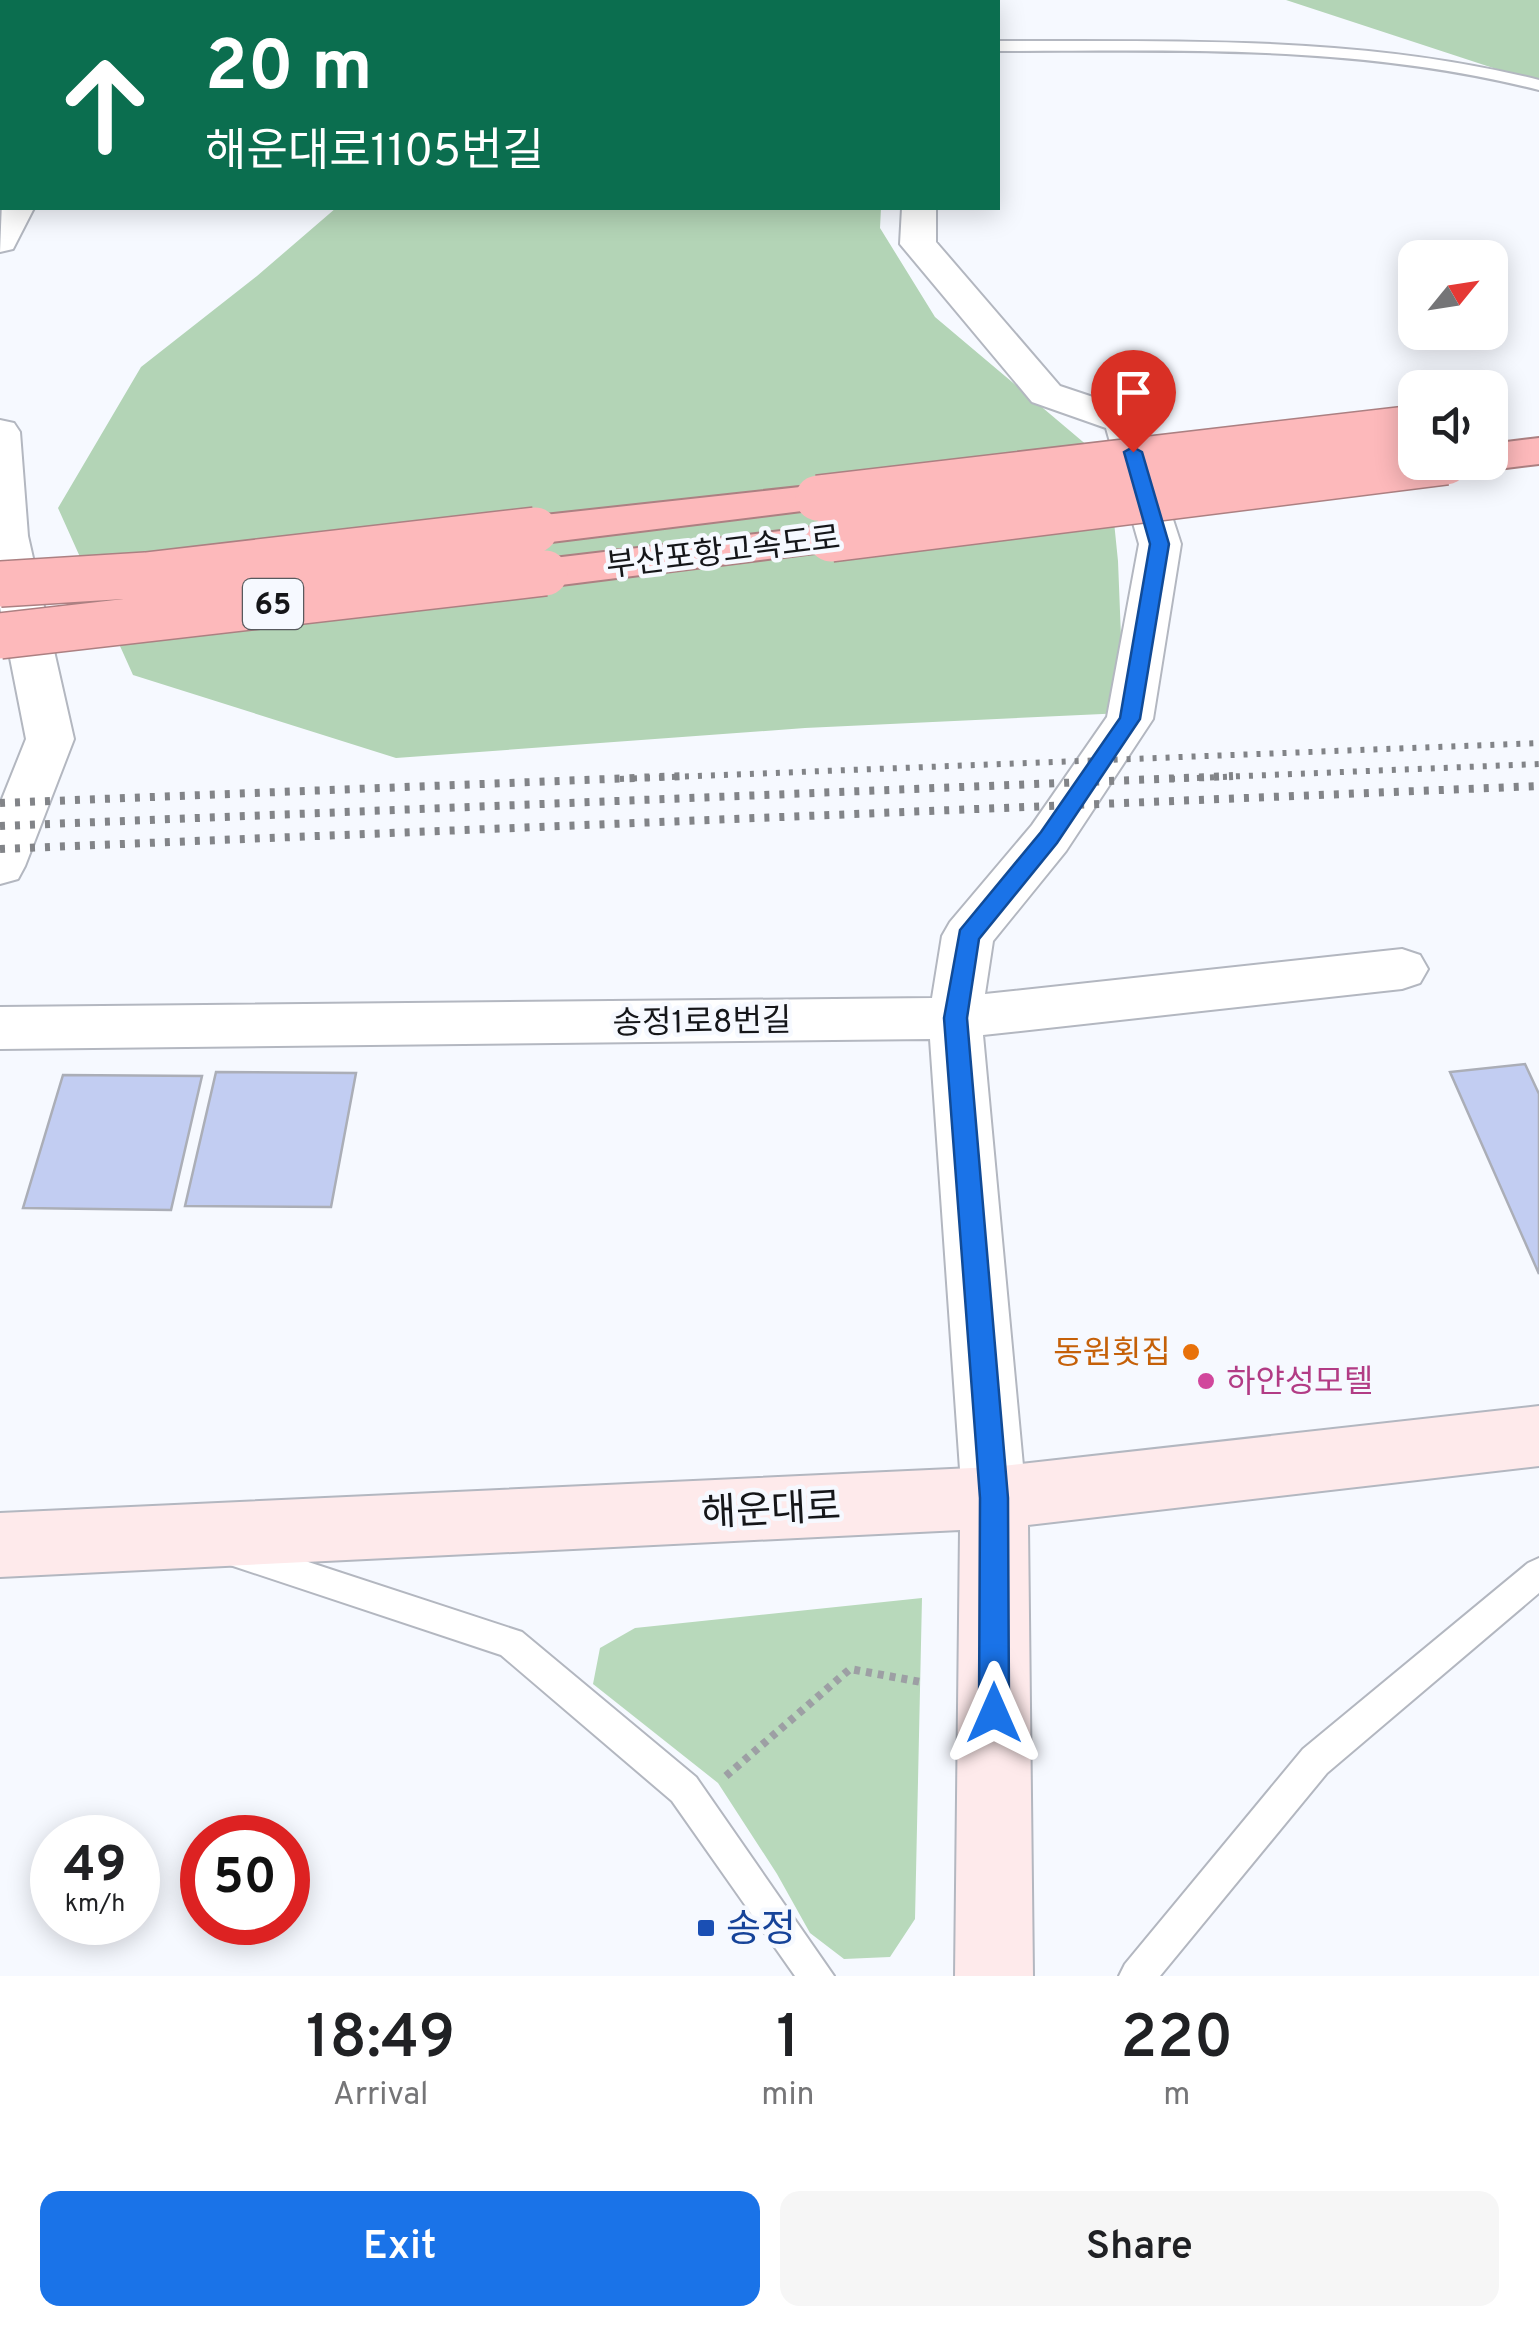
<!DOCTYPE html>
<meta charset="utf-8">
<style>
:root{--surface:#fff;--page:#f6f6f6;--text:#202124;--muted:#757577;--accent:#1a73e8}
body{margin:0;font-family:Overpass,"Noto Sans KR",sans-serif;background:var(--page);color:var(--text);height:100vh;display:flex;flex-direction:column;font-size:38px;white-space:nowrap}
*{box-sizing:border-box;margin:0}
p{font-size:32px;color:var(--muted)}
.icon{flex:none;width:55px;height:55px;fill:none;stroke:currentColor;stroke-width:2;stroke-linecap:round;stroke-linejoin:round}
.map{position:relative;height:1976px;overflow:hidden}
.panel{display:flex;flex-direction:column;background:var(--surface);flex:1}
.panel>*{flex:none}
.banner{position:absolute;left:0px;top:0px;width:1000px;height:210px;box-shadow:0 5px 25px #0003;background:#0b6e4f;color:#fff;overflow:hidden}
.needle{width:65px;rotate:60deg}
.tools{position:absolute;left:1398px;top:240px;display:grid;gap:20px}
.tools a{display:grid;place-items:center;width:110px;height:110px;border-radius:20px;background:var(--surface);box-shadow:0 5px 25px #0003;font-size:50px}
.speed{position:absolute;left:30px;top:1815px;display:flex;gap:20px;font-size:50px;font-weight:700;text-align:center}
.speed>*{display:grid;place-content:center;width:130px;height:130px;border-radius:50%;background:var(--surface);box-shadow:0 5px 25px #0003;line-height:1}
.speed small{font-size:25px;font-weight:400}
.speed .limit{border:15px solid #d22;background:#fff;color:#111}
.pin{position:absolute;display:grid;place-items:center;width:85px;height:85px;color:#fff;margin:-102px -42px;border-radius:50% 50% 50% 0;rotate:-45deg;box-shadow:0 0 10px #0007}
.pin .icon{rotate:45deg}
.me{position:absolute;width:110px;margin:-55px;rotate:0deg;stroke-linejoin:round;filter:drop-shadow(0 0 8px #0008)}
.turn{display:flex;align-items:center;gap:35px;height:210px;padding:0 40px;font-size:45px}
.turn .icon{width:130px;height:130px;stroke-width:2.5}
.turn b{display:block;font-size:70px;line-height:85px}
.eta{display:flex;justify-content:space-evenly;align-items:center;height:170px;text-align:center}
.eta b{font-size:60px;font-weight:600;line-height:70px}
.action{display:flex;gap:20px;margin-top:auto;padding:20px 40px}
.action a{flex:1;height:115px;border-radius:20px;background:var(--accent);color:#fff;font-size:40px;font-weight:600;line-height:115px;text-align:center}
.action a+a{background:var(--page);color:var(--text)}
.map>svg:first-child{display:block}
.green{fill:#b8d9bb}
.forest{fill:#b3d4b6}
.building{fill:#c2cdf2;stroke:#abaeb7;stroke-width:2.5}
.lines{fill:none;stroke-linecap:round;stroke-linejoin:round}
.service-casing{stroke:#b3b7c0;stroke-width:4}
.minor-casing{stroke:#b3b7c0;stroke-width:4}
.secondary-casing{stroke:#b3b7c0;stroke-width:4}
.motorway-casing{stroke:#ac8082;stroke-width:4}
.path{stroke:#9d9fa4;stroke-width:8;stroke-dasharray:6 6;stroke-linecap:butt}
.service{fill:#fff;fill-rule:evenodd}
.minor{fill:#fff;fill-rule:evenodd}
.secondary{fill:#feeaeb;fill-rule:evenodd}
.motorway{fill:#fdb9bb;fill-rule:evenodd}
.rail-far1{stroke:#828488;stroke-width:6;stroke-dasharray:4 9;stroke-linecap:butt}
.rail{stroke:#828488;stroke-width:8;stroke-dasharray:5 10;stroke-linecap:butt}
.motorway-bridge-casing{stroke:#ac8082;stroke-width:48;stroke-linecap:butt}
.motorway-bridge{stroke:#fdb9bb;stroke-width:45}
.route{fill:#1a73e8;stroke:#114b97;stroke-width:2.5}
.food-dot{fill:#e8710a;stroke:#f6f9ff;stroke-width:4}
.hotel-dot{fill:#d1479c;stroke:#f6f9ff;stroke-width:4}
.transit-dot{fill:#1a4fb4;stroke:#f6f9ff;stroke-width:4}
.labels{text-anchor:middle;stroke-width:9;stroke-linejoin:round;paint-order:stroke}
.shield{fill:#f6f9ff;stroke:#585a5e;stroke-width:2.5}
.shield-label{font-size:30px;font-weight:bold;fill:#151619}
.street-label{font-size:32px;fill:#151619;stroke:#f6f9ff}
.food-label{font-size:32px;fill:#c56008;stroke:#f6f9ff;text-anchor:end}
.hotel-label{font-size:32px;fill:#b23c85;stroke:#f6f9ff;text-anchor:start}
.near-street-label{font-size:38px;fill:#151619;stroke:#f6f9ff}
.near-transit-label{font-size:38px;fill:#164399;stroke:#f6f9ff;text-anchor:start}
</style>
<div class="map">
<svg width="1539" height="1976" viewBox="0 0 1539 1976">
<rect width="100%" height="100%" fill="#f6f9ff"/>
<path class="green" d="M922,1598L915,1919L890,1957L844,1959L810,1933L777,1874L718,1783L593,1684L600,1648L635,1628Z"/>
<path class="forest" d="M1286,0H1539V83Z
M336,208H881L880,228L935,317L1108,463L1118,561L1124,713L805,728L396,758L133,675L58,508L141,367L257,276Z"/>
<path class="building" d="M1525,1064L1539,1094V1274L1450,1072Z
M216,1072L356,1073L331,1207L185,1206Z
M63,1075L202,1076L171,1210L23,1208Z"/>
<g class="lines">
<g class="service-casing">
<path id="service" d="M791,0H809L810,2H792Z
M998,41C1181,42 1360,35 1539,80V90C1356,44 1184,51 998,51Z
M235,1538L522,1632L696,1777L834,1976H795L672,1801L501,1655L224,1563L220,1553L224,1543Z
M1539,1558V1593L1327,1773L1160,1976H1119L1125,1964L1303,1749L1528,1563Z"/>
</g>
<g class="minor-casing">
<path id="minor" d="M2,202V208H34L13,249L0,252Z
M902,208H936V242L1060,386L1138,412L1181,544L1153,719L1066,851L993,941L985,994L1402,949L1420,955L1428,969L1420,983L1402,989L983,1035L1026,1498L1016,1519L994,1527L972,1519L962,1498L930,1039L0,1049V1007L932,998L942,936L950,922L1032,825L1107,717L1139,544L1106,428L1032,402L900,244Z
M0,420L14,423L20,432L28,536L74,739L25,866L18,879L0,884V804L26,739L0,607Z"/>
</g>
<g class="secondary-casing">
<path id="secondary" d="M1539,1406V1466L1028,1525L1033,1976H955L960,1530L0,1577V1513L994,1467Z"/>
</g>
<g class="motorway-casing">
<path id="motorway" d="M1539,438V464L1490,470L1472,462H1490V444Z
M818,485L834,489L840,498L834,507L535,544L519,540L513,530L519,520L535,516Z
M831,525L847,529L853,539L847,549L545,587L529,583L522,573L529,563L545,559Z"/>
</g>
<path class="path" d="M726,1776L850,1669L921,1682"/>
<use href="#service" class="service"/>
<use href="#minor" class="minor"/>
<use href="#secondary" class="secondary"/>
<use href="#motorway" class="motorway"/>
<path class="rail-far1" d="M620,779L1539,743
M1171,779L1539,764"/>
<path class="rail" d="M0,803L685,776
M0,826L1233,776
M0,849L1539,786"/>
<g class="motorway-bridge-casing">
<path id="motorway-bridge" d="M818,498L1415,428
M831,539L1446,462
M0,584L146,575L535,530
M0,636L545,573"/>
</g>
<use href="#motorway-bridge" class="motorway-bridge"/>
</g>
<path class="route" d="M1133,447L1142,452L1169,544L1140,719L1057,843L979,939L967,1018L1008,1498L1009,1713L1004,1723L994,1727L984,1723L979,1713L980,1498L944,1018L960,930L1041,832L1120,718L1150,544L1124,452Z"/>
<circle class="food-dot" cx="1191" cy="1352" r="10"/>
<circle class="hotel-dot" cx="1206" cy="1381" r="10"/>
<rect class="transit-dot" x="696" y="1918" width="20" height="20" rx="5"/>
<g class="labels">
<rect class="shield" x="243" y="579" width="60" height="50" rx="8"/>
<g class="shield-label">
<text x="273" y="614">65</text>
</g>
<g class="street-label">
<text transform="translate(723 551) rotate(-7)" y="11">부산포항고속도로</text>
<text transform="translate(702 1021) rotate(-1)" y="11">송정1로8번길</text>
</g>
<g class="food-label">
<text x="1171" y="1363">동원횟집</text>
</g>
<g class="hotel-label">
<text x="1226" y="1392">하얀성모텔</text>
</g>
<g class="near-street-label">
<text transform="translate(771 1509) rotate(-3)" y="13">해운대로</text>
</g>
<g class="near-transit-label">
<text x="726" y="1941">송정</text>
</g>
</g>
</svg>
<div class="tools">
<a><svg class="needle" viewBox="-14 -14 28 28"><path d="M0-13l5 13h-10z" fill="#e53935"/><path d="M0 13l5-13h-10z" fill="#757577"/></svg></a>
<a><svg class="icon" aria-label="sound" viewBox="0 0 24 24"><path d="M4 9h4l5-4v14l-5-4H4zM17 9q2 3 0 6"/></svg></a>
</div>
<div class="speed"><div>49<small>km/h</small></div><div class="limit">50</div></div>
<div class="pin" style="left:1133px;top:452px;background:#d93025"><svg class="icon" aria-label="arrive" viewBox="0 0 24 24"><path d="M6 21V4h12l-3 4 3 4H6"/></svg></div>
<svg class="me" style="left:994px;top:1713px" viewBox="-20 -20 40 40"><path d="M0-17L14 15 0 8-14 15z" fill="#1a73e8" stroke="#fff" stroke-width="4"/></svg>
<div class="banner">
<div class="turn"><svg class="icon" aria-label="ahead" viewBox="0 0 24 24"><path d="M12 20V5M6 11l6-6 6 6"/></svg><div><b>20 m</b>해운대로1105번길</div></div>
</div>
</div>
<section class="panel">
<div class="eta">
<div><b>18:49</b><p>Arrival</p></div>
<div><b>1</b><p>min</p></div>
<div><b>220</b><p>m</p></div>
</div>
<div class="action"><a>Exit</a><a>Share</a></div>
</section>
